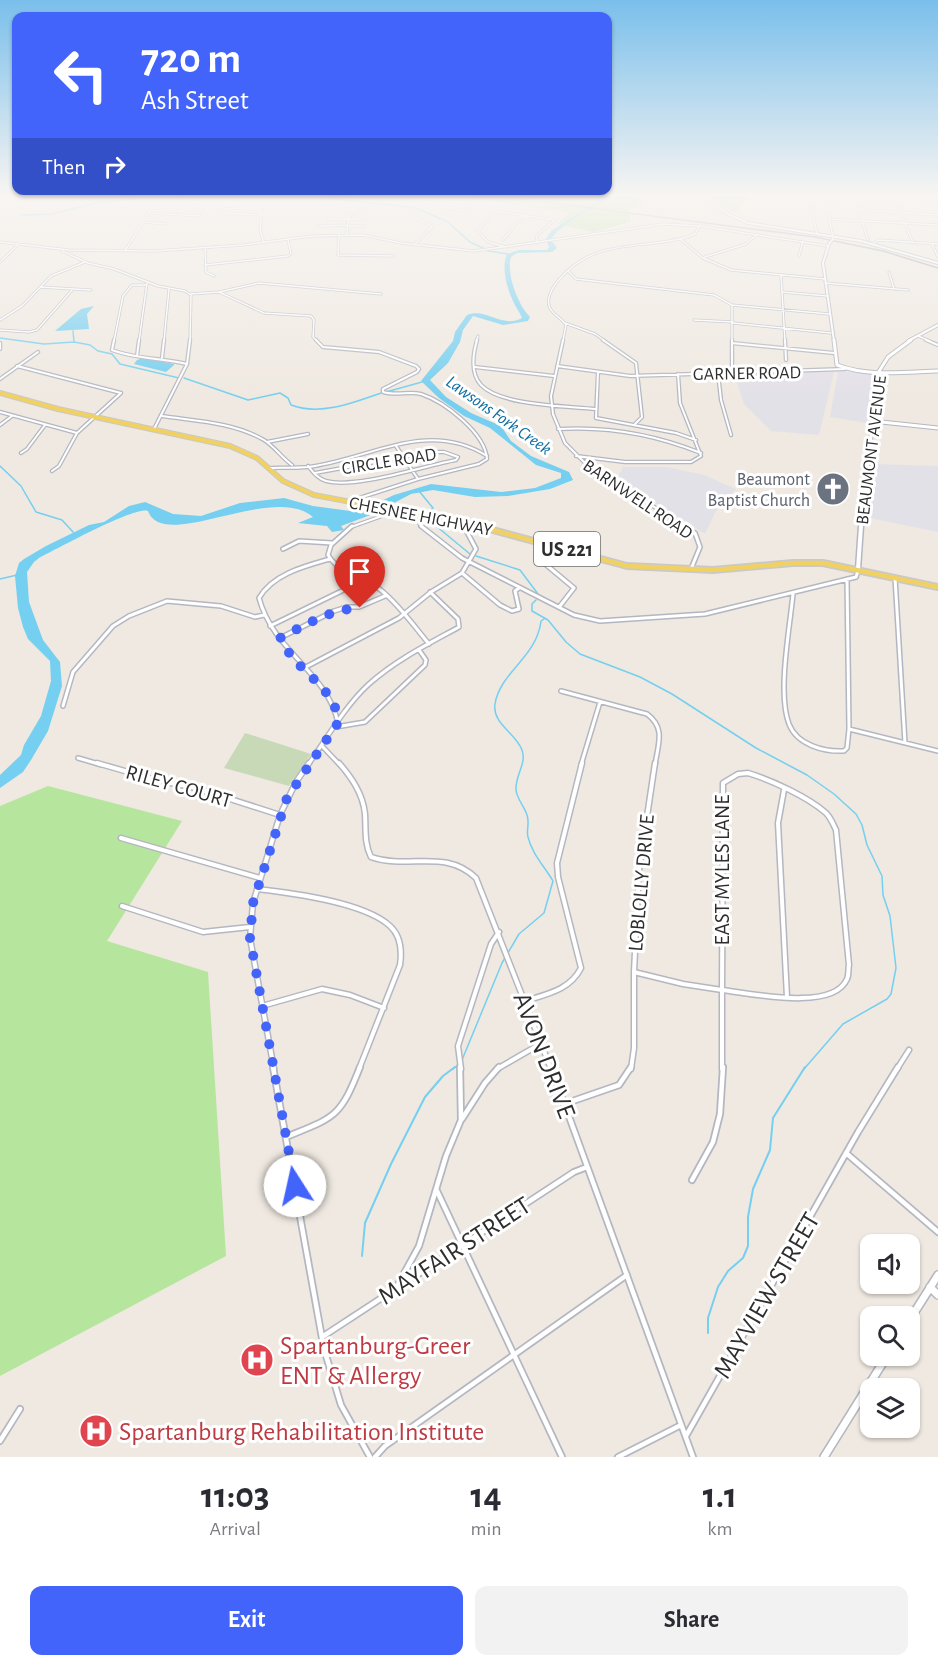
<!DOCTYPE html>
<style>
:root{--surface:#fff;--page:#f2f2f3;--text:#2b2b33;--muted:#7c7c81;--accent:#4264fb}
body{margin:0;font-family:"Alegreya Sans",sans-serif;background:var(--page);color:var(--text);height:100vh;display:flex;flex-direction:column;font-size:22px;white-space:nowrap}
*{box-sizing:border-box;margin:0}
p{font-size:20px;color:var(--muted)}
.icon{flex:none;width:33px;height:33px;fill:none;stroke:currentColor;stroke-width:2;stroke-linecap:round;stroke-linejoin:round}
.map{position:relative;height:1457px;overflow:hidden}
.panel{display:flex;flex-direction:column;background:var(--surface);flex:1}
.panel>*{flex:none}
.banner{position:absolute;left:12px;top:12px;width:600px;height:183px;border-radius:12px;box-shadow:0 2px 4px #0004;background:#4264fb;color:#fff;overflow:hidden}
.buttons{position:absolute;left:860px;top:1234px;display:grid;gap:12px}
.buttons a{display:grid;place-items:center;width:60px;height:60px;border-radius:12px;background:var(--surface);box-shadow:0 2px 4px #0004;font-size:30px}
.pin{position:absolute;display:grid;place-items:center;width:51px;height:51px;color:#fff;margin:-62px -26px;border-radius:50% 50% 50% 0;rotate:-45deg;box-shadow:0 0 6px #0007}
.pin .icon{rotate:45deg}
.me{position:absolute;width:66px;margin:-33px;rotate:350deg;stroke-linejoin:round;filter:drop-shadow(0 0 4px #0008)}
.turn{display:flex;align-items:center;gap:21px;height:126px;padding:0 30px;font-size:27px}
.turn .icon{width:78px;height:78px;stroke-width:2.5}
.turn b{display:block;font-size:42px;line-height:51px}
.then{display:flex;align-items:center;height:57px;padding:0 30px;background:#0003;gap:12px;font-size:22px}
.eta{display:flex;justify-content:space-evenly;align-items:center;height:102px;text-align:center}
.eta b{font-size:36px;font-weight:600;line-height:42px}
.primary-button{display:flex;gap:12px;margin-top:auto;padding:12px 30px}
.primary-button a{flex:1;height:69px;border-radius:12px;background:var(--accent);color:#fff;font-size:24px;font-weight:600;line-height:69px;text-align:center}
.primary-button a+a{background:var(--page);color:var(--text)}
.map>svg:first-child{display:block}
.industrial{fill:#e3e1e8}
.green{fill:#b6e59e}
.cemetery{fill:#c8d9b8}
.water{fill:#75cff0}
.lines{fill:none;stroke-linecap:round;stroke-linejoin:round}
.stream-far1{stroke:#75cff0;stroke-width:1.5}
.stream{stroke:#75cff0;stroke-width:2}
.street-far4-casing{stroke:#b4b7c1;stroke-width:3}
.street-far3-casing{stroke:#b4b7c1;stroke-width:4.5}
.street-far2-casing{stroke:#b4b7c1;stroke-width:6}
.street-far1-casing{stroke:#b4b7c1;stroke-width:7}
.street-casing{stroke:#b4b7c1;stroke-width:8}
.secondary-far3-casing{stroke:#b4b7c1;stroke-width:4}
.secondary-far2-casing{stroke:#b4b7c1;stroke-width:5}
.secondary-far1-casing{stroke:#b4b7c1;stroke-width:7}
.secondary-casing{stroke:#b4b7c1;stroke-width:10}
.primary-far1-casing{stroke:#c9c9c9;stroke-width:6}
.primary-casing{stroke:#c9c9c9;stroke-width:8}
.street-far4{stroke:#fff;stroke-width:1.5}
.street-far3{stroke:#fff;stroke-width:2}
.street-far2{stroke:#fff;stroke-width:3}
.street-far1{stroke:#fff;stroke-width:4}
.street{stroke:#fff;stroke-width:4.5}
.secondary-far3{stroke:#fff;stroke-width:2}
.secondary-far2{stroke:#fff;stroke-width:3}
.secondary-far1{stroke:#fff;stroke-width:4}
.secondary{stroke:#fff;stroke-width:7}
.primary-far1{stroke:#f2d163;stroke-width:4}
.primary{stroke:#f2d163;stroke-width:4.5}
.rail{stroke:#a3a6b8;stroke-width:1.5}
.secondary-bridge-casing{stroke:#b4b7c1;stroke-width:4;stroke-linecap:butt}
.secondary-bridge{stroke:#fff;stroke-width:2}
.route{stroke:#4264fb;stroke-width:10;stroke-dasharray:0 18}
.labels{text-anchor:middle;stroke-width:6;stroke-linejoin:round;paint-order:stroke}
.far-street-label{font-size:18px;fill:#2e2e2e;stroke:#fff}
.far-water-label{font-size:18px;font-style:italic;fill:#0d6fa3;stroke:#fff}
.far-worship-label{font-size:18px;fill:#5b616d;stroke:#fff;text-anchor:end}
.shield{fill:#fff;stroke:#6d6d6d;stroke-width:1.5}
.shield-label{font-size:20px;font-weight:bold;fill:#2e2e2e}
.street-label{font-size:21px;fill:#2e2e2e;stroke:#fff}
.near-street-label{font-size:26px;fill:#2e2e2e;stroke:#fff}
.near-health-label{font-size:26px;fill:#be3a42;stroke:#fff;text-anchor:start}
</style>
<div class="map">
<svg width="938" height="1457" viewBox="0 0 938 1457">
<rect width="100%" height="100%" fill="#efe9e1"/>
<path class="industrial" d="M869,371L876,373L867,423L830,417L838,372Z
M834,372L819,435L771,431L744,404L734,373Z
M873,464L938,466V532L865,517Z
M623,467H667L704,475L736,489L717,509L705,534L617,479Z"/>
<path class="green" d="M451,195H635L645,203L630,209V222L594,232L557,224L569,213Z
M707,195H751L735,213Z
M48,786L182,821L107,941L208,972L226,1256L0,1376V806Z"/>
<path class="cemetery" d="M245,733L311,754L289,786L224,768Z"/>
<path class="water" d="M607,195H615C600,205 557,225 551,240L557,248L552,252L517,253L511,257C506,274 518,305 530,317L528,321L503,325L473,316L463,330L460,342L448,363L430,380L446,397L471,413L501,426L511,441L531,456L569,472L573,480L550,489L508,496L475,497L433,490L411,494L373,514L341,526L344,530L332,532L327,526L298,523L313,517C273,482 163,553 148,511C135,506 57,549 39,558L34,562L27,572L29,602L43,640L60,662L62,686L48,731L31,760L23,772L0,788V775L21,755L24,745L41,716L51,681L50,661L28,639L23,627L18,608L15,576L19,563L24,559L46,546L89,525L104,522L129,506L145,502L173,514L201,516L240,503L284,498L313,506L358,512L394,495L431,484L501,492L535,488L561,478V473L536,465L490,428L464,416L439,398L421,381L453,341L455,332L467,315C486,307 502,329 522,318C520,312 515,307 513,301C507,289 501,266 507,254L519,250H547L549,247L546,239L551,231Z
M94,306L87,314L89,329L55,331L81,309Z
M144,358L174,364V365L166,372L134,364L137,360Z"/>
<g class="lines">
<path class="stream-far1" d="M199,195L204,196
M297,195L410,207
M207,196L219,195
M413,207L448,222L470,242L485,249
M21,215L51,214L97,203L135,199L144,195
M488,251L508,254
M73,331L74,342
M0,338L44,344L74,342L90,345L98,351L112,354L120,364L179,378
M184,378L248,400L280,393L288,398L291,405C320,416 353,403 381,393
M386,392L422,382
M0,466L21,486L36,512L62,520L73,532
M419,491L433,508L428,512
M430,521L470,554
M476,556L520,570L538,594
M0,579L17,575
M536,600L532,604V611L548,620L566,642L580,654L640,677L672,694L756,748L807,775L834,794L856,814L862,825L867,845L882,876L883,895L890,916L896,968L891,994L887,999L843,1024L804,1069
M462,1060L502,963L519,934L544,913L553,881C545,867 532,854 528,837C526,830 530,823 527,815C524,806 517,799 516,790C515,775 527,764 522,750C516,733 492,724 495,704C500,672 537,657 541,621L544,619
M453,1069L459,1064"/>
<path class="stream" d="M362,1256L365,1223L391,1164L425,1097L443,1076L455,1067
M708,1333V1318L718,1287L728,1271L743,1258L748,1246V1217L753,1189L770,1150L773,1118L805,1067"/>
<g class="street-far4-casing">
<path id="street-far4" d="M420,195L435,197L438,202
M809,195L817,234
M824,195L833,237
M854,195L868,240
M893,195L913,243
M264,196L260,230L264,243
M411,196L406,202L411,206V214L432,227L414,245
M932,198L938,210
M825,199L896,203
M895,200L934,202
M423,201L435,203
M438,202L441,204H436Z
M438,204L445,208H452
M452,207L457,208L453,209Z
M457,207L470,205
M238,208L226,209L225,213L262,215
M456,209L465,211
M859,210L938,215
M150,213L199,216L206,195
M328,219H364
M829,219L938,225
M144,222L166,224
M318,226L347,225
M347,226H363
M347,235L348,218L363,206
M339,236L338,255L394,256
M680,239L703,258L731,270L825,279
M503,240L524,214
M0,242L69,250L154,251L243,245L312,236L363,235L401,243L474,251L664,224L699,226L828,246
M873,244L878,240L938,244
M932,244L938,257
M506,247L488,242L478,231L494,211L555,220L536,236L538,243
M205,248L206,272L214,276
M62,251L88,263L114,269L158,286L185,291L191,295L190,341
M125,251L158,198L203,203
M799,256L803,241
M705,257L746,244L757,234
M0,262L19,244
M205,265L288,256L291,254L288,240
M568,271L576,279L714,295L732,305L829,314
M889,272L894,289
M781,275L785,341
M825,283L908,290
M40,287L91,290
M219,292L264,313L311,316L314,320L313,337L317,341
M782,292L827,296
M190,294L219,292L259,283L381,294
M732,305V341
M0,320L22,306L51,276L85,262
M694,320L733,322
M565,323L595,334L605,341
M733,323L831,333
M0,330L29,332L37,330L73,289
M918,336L930,341
M114,341L123,296L132,285H147
M139,341L147,283
M164,341L169,289
M476,341L478,336
M563,341L566,325C562,318 553,315 550,308C546,300 551,289 557,282C596,233 647,253 695,234L699,226"/>
</g>
<g class="street-far3-casing">
<path id="street-far3" d="M114,340L112,350C135,359 162,358 187,364
M316,340L323,347L379,352L416,366L419,369L417,372L383,389V392C396,396 409,391 421,394C445,402 485,433 487,459L479,464L418,479L350,501
M477,340C473,354 470,373 481,385C501,406 567,406 595,409
M563,340L551,396L553,414L565,443L586,464L686,527
M603,340L636,363L642,417L635,424
M732,340V372
M785,340L786,360
M926,340L938,345
M0,343V349
M732,343L834,353
M137,356L139,340
M162,358L164,340
M17,366L121,393L77,433L59,466L52,471
M557,366L630,376L845,369
M475,367L554,376
M598,372L596,418L676,433L696,440
M718,373L721,400L731,435
M0,379L38,352
M0,412L77,433
M162,416C196,421 233,422 264,440C274,446 282,458 292,465
M0,425L12,416
M154,429L187,364L190,340
M558,429C608,426 654,434 701,453
M267,442L308,434
M396,446L418,479
M21,453L27,449L45,425
M576,456L625,462H691L701,456L680,403L678,374
M308,466C313,472 318,479 326,481C357,489 423,466 456,460L458,457L444,452H430L315,473
M269,468C284,467 300,469 315,466C375,456 429,420 487,456
M417,515L416,520L423,527
M351,527L396,511
M467,527L468,523"/>
</g>
<g class="street-far2-casing">
<path id="street-far2" d="M352,526L331,545L328,555C341,576 364,576 382,591C400,606 414,626 429,644
M421,526L462,558L574,615L600,621L705,614L856,577L858,571
M683,526L695,533L700,547L691,569
M549,545L542,557L544,563L574,588L560,606
M283,549L299,541L332,543
M330,559C305,566 273,574 259,598C274,653 327,671 338,723
M462,573L500,605L512,611L519,609L515,591L519,588
M895,578L905,743
M793,594C790,627 777,693 789,724C797,745 824,752 844,751L847,748L849,729L847,579
M270,626L362,581
M280,638L334,611L347,607H359L385,596
M304,668L399,618L431,592L462,573L476,549L466,530L467,526
M561,691L647,714C666,728 658,744 655,765
M63,706L73,672L113,626L129,616L167,601L221,606L255,617L264,615
M336,727L365,722L425,665L426,660L419,650
M849,729L938,751
M322,746L340,765
M78,758L102,765
M308,765C327,738 345,706 369,684C396,660 428,644 459,627L458,619L430,592
M581,765L600,702"/>
</g>
<g class="street-far1-casing">
<path id="street-far1" d="M97,763L156,780L196,788L280,815
M339,763C352,778 363,794 365,814C366,829 364,843 371,857C409,870 445,848 476,878L551,1069
M748,773C771,780 808,797 826,813C831,818 833,824 836,830L849,965C848,969 849,975 847,979C833,1012 749,993 722,990L723,783L738,774Z
M784,790L778,823L787,997
M121,838L260,878
M257,889C292,893 364,902 390,926C401,936 402,951 400,965L359,1069
M122,906L203,932L250,927
M634,972L683,984L722,990
M722,990V1069
M525,1001C547,994 570,990 581,968L558,877L557,863L582,763
M262,1006L322,989L350,995L384,1008
M274,1069L250,938L253,903L280,815L296,782L309,763
M461,1069L458,1046L491,944L499,932
M497,1069L542,1043
M631,1069L634,1048V972L639,870L655,763
M897,1069L909,1050"/>
</g>
<g class="street-casing">
<path id="street" d="M273,1067L324,1349L341,1405L370,1457
M551,1067L693,1457
M564,1104L619,1085L631,1067
M462,1119L485,1083L499,1067
M286,1137C335,1117 340,1118 360,1067
M846,1153L938,1232
M692,1180L713,1142L720,1114L723,1067
M437,1191L562,1457
M395,1290L419,1246L446,1156L461,1120L460,1067
M322,1337L574,1172L587,1167
M686,1436L858,1132L898,1067
M0,1441L20,1409
M375,1457L385,1446L627,1275
M618,1457L681,1425"/>
</g>
<g class="secondary-far3-casing">
<path id="secondary-far3" d="M699,195L728,214L748,223L861,241L938,263
M829,244L823,263L834,341
M908,341L938,325"/>
</g>
<g class="secondary-far2-casing">
<path id="secondary-far2" d="M834,340L837,365C868,377 906,372 938,371
M872,421L938,428
M861,527L878,373L888,357L911,340"/>
</g>
<g class="secondary-far1-casing">
<path id="secondary-far1" d="M858,569L861,526"/>
</g>
<g class="secondary-casing">
<path id="secondary" d="M930,1287L938,1295
M909,1321L938,1275
M824,1457L887,1356"/>
</g>
<g class="primary-far1-casing">
<path id="primary-far1" d="M0,393L58,409L230,446L257,458L283,481L314,495L484,527"/>
</g>
<g class="primary-casing">
<path id="primary" d="M478,526L627,566L713,570L793,563H823L938,587"/>
</g>
<use href="#street-far4" class="street-far4"/>
<use href="#street-far3" class="street-far3"/>
<use href="#street-far2" class="street-far2"/>
<use href="#street-far1" class="street-far1"/>
<use href="#street" class="street"/>
<use href="#secondary-far3" class="secondary-far3"/>
<use href="#secondary-far2" class="secondary-far2"/>
<use href="#secondary-far1" class="secondary-far1"/>
<use href="#secondary" class="secondary"/>
<use href="#primary-far1" class="primary-far1"/>
<use href="#primary" class="primary"/>
<path class="rail" d="M491,195L815,237L883,251L938,268
M933,195L938,196"/>
<g class="secondary-bridge-casing">
<path id="secondary-bridge" d="M829,244L833,239"/>
</g>
<use href="#secondary-bridge" class="secondary-bridge"/>
</g>
<linearGradient id="sky" x2="0" y2="1"><stop stop-color="#7abfeb"/><stop offset="0.49" stop-color="#f8f5f2"/><stop offset="1" stop-color="#f8f5f2" stop-opacity="0"/></linearGradient>
<rect width="938" height="399" fill="url(#sky)"/>
<g class="lines">
<path class="route" d="M295,1186L250,938L253,903L287,798L338,723C338,695 310,678 293,658C288,652 284,645 280,638C306,625 330,609 360,608"/>
</g>
<defs>
<g id="church-disc" transform="scale(1.725)"><circle r="9.5" fill="#6b7280" stroke="#fff"/><path d="M-1.2-6h2.4v3.5h3.3v2.4h-3.3V6h-2.4V-.1h-3.3v-2.4h3.3Z" fill="#fff"/></g>
<g id="hospital-disc" transform="scale(1.725)"><circle r="9.5" fill="#e0444e" stroke="#fff"/><path d="M-5-5h3v3.5h4V-5h3V5h-3V1.5h-4V5h-3Z" fill="#fff"/></g>
</defs>
<g fill-rule="evenodd">
<use href="#church-disc" x="833" y="489"/>
<use href="#hospital-disc" x="257" y="1360"/>
<use href="#hospital-disc" x="96" y="1431"/>
</g>
<g class="labels">
<g class="far-street-label">
<text transform="translate(747 373) rotate(-1)" y="6">GARNER ROAD</text>
<text transform="translate(871 450) rotate(-83)" y="6">BEAUMONT AVENUE</text>
<text transform="translate(389 461) rotate(-9)" y="6">CIRCLE ROAD</text>
<text transform="translate(638 499) rotate(34)" y="6">BARNWELL ROAD</text>
<text transform="translate(421 516) rotate(11)" y="6">CHESNEE HIGHWAY</text>
</g>
<g class="far-water-label">
<text transform="translate(499 415) rotate(35)" y="6">Lawsons Fork Creek</text>
</g>
<g class="far-worship-label">
<text x="810" y="485">Beaumont<tspan x="810" dy="21">Baptist Church</tspan></text>
</g>
<rect class="shield" x="534" y="532" width="66" height="34" rx="4.5"/>
<g class="shield-label">
<text x="567" y="556">US 221</text>
</g>
<g class="street-label">
<text transform="translate(179 786) rotate(16)" y="7">RILEY COURT</text>
<text transform="translate(722 870) rotate(-90)" y="7">EAST MYLES LANE</text>
<text transform="translate(641 883) rotate(-85)" y="7">LOBLOLLY DRIVE</text>
</g>
<g class="near-street-label">
<text transform="translate(545 1055) rotate(69)" y="9">AVON DRIVE</text>
<text transform="translate(454 1250) rotate(-33)" y="9">MAYFAIR STREET</text>
<text transform="translate(766 1295) rotate(-60)" y="9">MAYVIEW STREET</text>
</g>
<g class="near-health-label">
<text x="280" y="1354">Spartanburg-Greer<tspan x="280" dy="30">ENT &amp; Allergy</tspan></text>
<text x="119" y="1440">Spartanburg Rehabilitation Institute</text>
</g>
</g>
</svg>
<div class="buttons">
<a><svg class="icon" aria-label="sound" viewBox="0 0 24 24"><path d="M4 9h4l5-4v14l-5-4H4zM17 9q2 3 0 6"/></svg></a>
<a><svg class="icon" aria-label="search" viewBox="0 0 24 24"><circle cx="10" cy="10" r="6"/><path d="M15 15l6 6"/></svg></a>
<a><svg class="icon" aria-label="layers" viewBox="0 0 24 24"><path d="M12 4l9 5-9 5-9-5zM3 14l9 5 9-5"/></svg></a>
</div>
<div class="pin" style="left:360px;top:608px;background:#d93025"><svg class="icon" aria-label="arrive" viewBox="0 0 24 24"><path d="M6 21V4h12l-3 4 3 4H6"/></svg></div>
<svg class="me" style="left:295px;top:1186px" viewBox="-20 -20 40 40"><circle r="19" fill="#fff"/><path d="M0-13L10 11 0 6-10 11z" fill="#4264fb"/></svg>
<div class="banner">
<div class="turn"><svg class="icon" aria-label="left" viewBox="0 0 24 24"><path d="M17 20v-9H6M10 6l-5 5 5 5"/></svg><div><b>720 m</b>Ash Street</div></div>
<div class="then">Then<svg class="icon" aria-label="right" viewBox="0 0 24 24"><path d="M7 20v-9h11M14 6l5 5-5 5"/></svg></div>
</div>
</div>
<section class="panel">
<div class="eta">
<div><b>11:03</b><p>Arrival</p></div>
<div><b>14</b><p>min</p></div>
<div><b>1.1</b><p>km</p></div>
</div>
<div class="primary-button"><a>Exit</a><a>Share</a></div>
</section>
